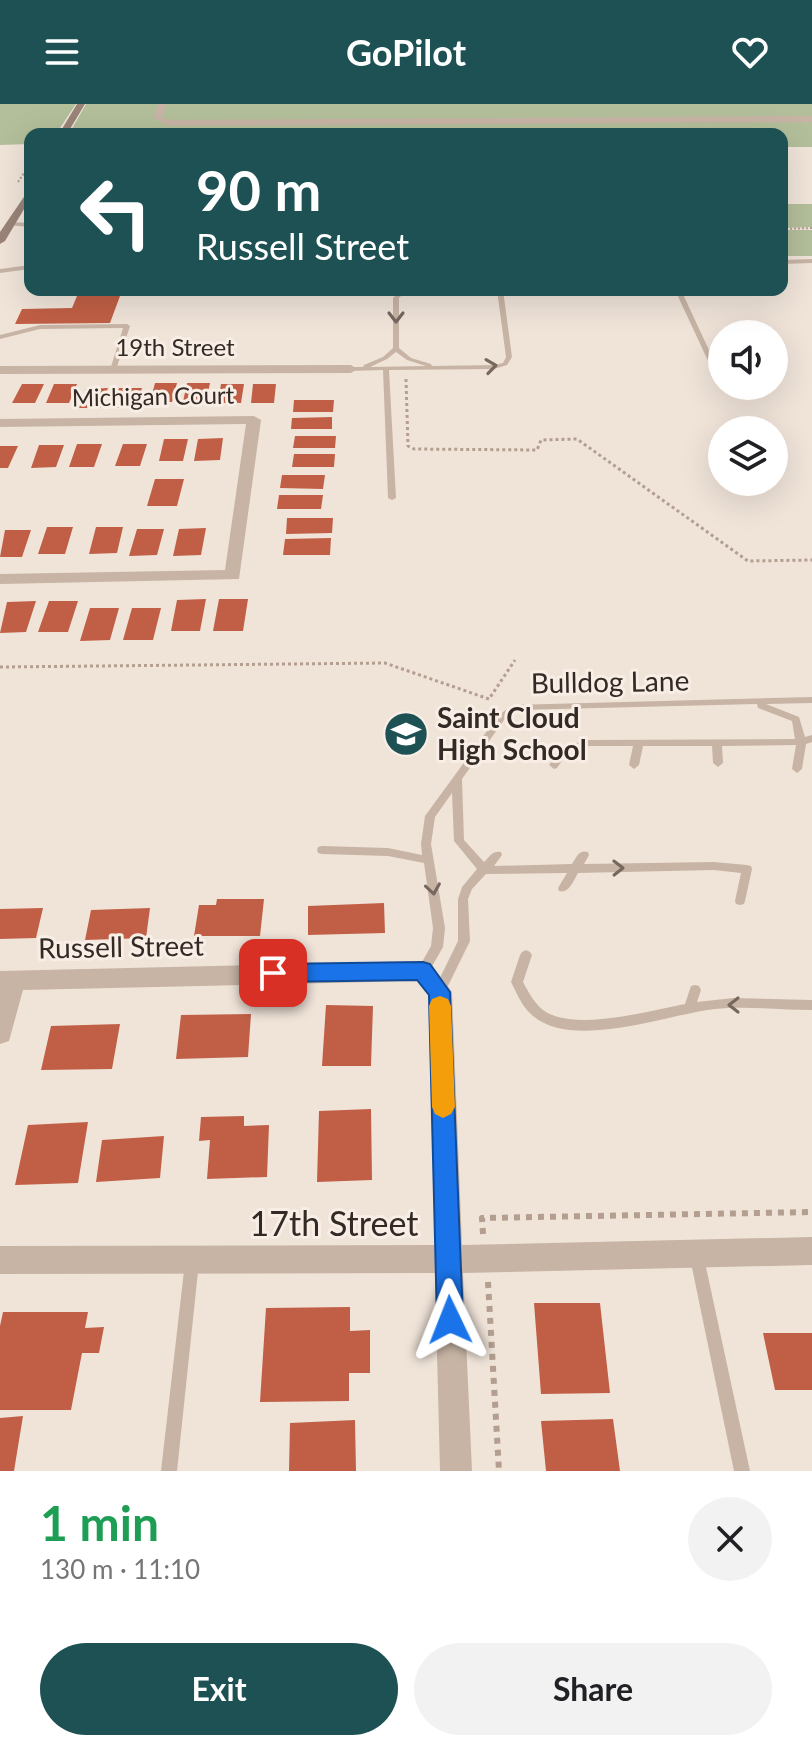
<!DOCTYPE html>
<meta charset="utf-8">
<style>
:root{--surface:#fff;--page:#f2f2f2;--text:#202124;--muted:#757577;--accent:#1e5153}
body{margin:0;font-family:Lato,sans-serif;background:var(--page);color:var(--text);height:100vh;display:flex;flex-direction:column;font-size:30px;white-space:nowrap}
*{box-sizing:border-box;margin:0}
p{font-size:26px;color:var(--muted)}
.icon{flex:none;width:44px;height:44px;fill:none;stroke:currentColor;stroke-width:2;stroke-linecap:round;stroke-linejoin:round}
.map{position:relative;height:1367px;overflow:hidden}
.panel{display:flex;flex-direction:column;background:var(--surface);flex:1}
.panel>*{flex:none}
.banner{position:absolute;left:24px;top:24px;width:764px;height:168px;border-radius:16px;box-shadow:0 8px 32px #0002;background:#1e5153;color:#fff;overflow:hidden}
.tools{position:absolute;left:708px;top:216px;display:grid;gap:16px}
.tools a{display:grid;place-items:center;width:80px;height:80px;border-radius:50%;background:var(--surface);box-shadow:0 8px 32px #0002;font-size:40px}
.pin{position:absolute;display:grid;place-items:center;width:68px;height:68px;color:#fff;margin:-34px;border-radius:16px;box-shadow:0 4px 12px #0006}
.me{position:absolute;width:88px;margin:-44px;rotate:358deg;stroke-linejoin:round;filter:drop-shadow(0 0 6px #0008)}
.turn{display:flex;align-items:center;gap:28px;height:168px;padding:0 40px;font-size:36px}
.turn .icon{width:104px;height:104px;stroke-width:2.5}
.turn b{display:block;font-size:56px;line-height:68px}
.round{display:grid;place-items:center;flex:none;width:84px;height:84px;border-radius:42px;background:var(--page)}
.headline{display:flex;align-items:center;justify-content:space-between;height:136px;padding:0 40px}
h1{font-size:48px;font-weight:700;line-height:60px;color:#1e9e55}
.action{display:flex;gap:16px;margin-top:auto;padding:16px 40px}
.action a{flex:1;height:92px;border-radius:48px;background:var(--accent);color:#fff;font-size:32px;font-weight:700;line-height:92px;text-align:center}
.action a+a{background:var(--page);color:var(--text)}
header{display:flex;justify-content:space-between;align-items:center;height:104px;padding:0 40px;background:var(--accent);color:#fff;font-size:36px;font-weight:700}
.map>svg:first-child{display:block}
.green{fill:#b3be9a}
.building{fill:#c15f46}
.lines{fill:none;stroke-linecap:round;stroke-linejoin:round}
.path-far2{stroke:#b39e90;stroke-width:2;stroke-dasharray:2 2;stroke-linecap:butt}
.path-far1{stroke:#b39e90;stroke-width:3;stroke-dasharray:3 3;stroke-linecap:butt}
.path{stroke:#b39e90;stroke-width:6;stroke-dasharray:6 6;stroke-linecap:butt}
.lane{fill:#c7b4a5;fill-rule:evenodd}
.street{fill:#c7b4a5;fill-rule:evenodd}
.secondary{fill:#9a8377;fill-rule:evenodd}
.oneway{stroke:#76685f}
.route{fill:#1a73e8;stroke:#114b97;stroke-width:2}
.slow{fill:#f59e0b}
.labels{text-anchor:middle;stroke-width:6;stroke-linejoin:round;paint-order:stroke}
.far-street-label{font-size:24px;fill:#332a26;stroke:#f8eee5}
.street-label{font-size:28px;fill:#332a26;stroke:#f8eee5}
.poi-label{font-size:28px;font-weight:bold;fill:#332a26;stroke:#f8eee5;text-anchor:start}
.near-street-label{font-size:34px;fill:#332a26;stroke:#f8eee5}
</style>
<header><svg class="icon" aria-label="menu" viewBox="0 0 24 24"><path d="M4 6h16M4 12h16M4 18h16"/></svg>GoPilot<svg class="icon" aria-label="heart" viewBox="0 0 24 24"><path d="M12 20l-8-8c-3-5 5-10 8-4 3-6 11-1 8 4z"/></svg></header>
<div class="map">
<svg width="812" height="1367" viewBox="0 0 812 1367">
<rect width="100%" height="100%" fill="#f0e4d9"/>
<path class="green" d="M0,0H76L56,30H30V40L0,41Z
M86,0H812V43H782V30H69Z
M782,100H812V123L782,124Z
M782,126H812V152H782Z"/>
<path class="building" d="M77,192H120L110,219L15,220L22,205L72,204Z
M155,279H177L172,298H150Z
M187,279H210L206,298H183Z
M22,280H44L35,299H12Z
M54,280H77L69,299H46Z
M221,280H244L241,299H218Z
M253,280H276L274,299H251Z
M108,284L101,304H79L86,285Z
M119,284H142L136,304H113Z
M294,296H334L333,308H293Z
M332,313V325H291L292,314Z
M295,332H336L335,344H293Z
M223,334L220,356L194,357L198,335Z
M164,335H188L183,357H159Z
M77,340H102L94,363H69Z
M123,340H147L140,362H115Z
M39,341H64L56,363L31,364Z
M0,342H18L8,364H0Z
M294,350H335L334,363H292Z
M282,371H325L323,385L280,384Z
M155,375H184L177,402H147Z
M279,391H323L321,405H277Z
M287,414H333L332,429L286,430Z
M47,423H73L65,450H38Z
M96,423H123L117,449L89,450Z
M206,424L201,451L173,452L179,425Z
M137,425H164L157,451L129,452Z
M5,426H31L22,453H0Z
M331,434L330,451H283L285,435Z
M206,495L200,527H171L177,496Z
M219,495H248L243,527H213Z
M36,497L26,528L0,529L7,498Z
M49,497H78L68,528H38Z
M90,504H119L110,536L80,537Z
M132,504H161L153,536H123Z
M217,795H264L260,832H194L199,801H216Z
M384,799L385,829L308,831V802Z
M43,804L36,834L0,835V805Z
M150,804L146,834L85,836L91,806Z
M326,901L373,902L371,962H322Z
M251,910L248,953L176,955L181,911Z
M120,920L112,965L41,966L51,922Z
M371,1005L372,1076L317,1078L319,1007Z
M244,1012V1022L269,1021L267,1073L207,1075L210,1036L199,1037L201,1013Z
M88,1018L78,1079L15,1081L28,1021Z
M164,1032L160,1074L96,1078L102,1036Z
M534,1199H600L610,1289L541,1290Z
M350,1203V1227L370,1226V1269H349V1297L260,1298L266,1204Z
M3,1208H88L85,1224L104,1223L99,1249H82L71,1306H0V1222Z
M763,1229H812V1286H775Z
M23,1312L14,1367H0V1314Z
M613,1315L620,1367H546L541,1317Z
M355,1316L356,1367H289L290,1319Z"/>
<g class="lines">
<path class="path-far2" d="M18,78L30,60
M782,125L812,124"/>
<path class="path-far1" d="M406,275L408,342L414,345L537,346L541,336L577,335L748,457L812,456
M0,563L385,559L489,595L515,556"/>
<path class="path" d="M483,1130L482,1114L812,1108
M488,1178L499,1367"/>
<path class="lane" d="M10,118L30,119V123L8,121V119Z
M812,155V159L782,160V156Z
M30,161V165L0,169V165Z
M401,186H407L399,194V244L411,254L431,260L432,262L494,261L503,259L506,253L497,186H503L512,253L507,261L494,265L389,266L396,394L392,396L388,394L383,266L351,267L348,265L351,263H363L364,261L383,253L393,244V194ZM396,248L407,256L426,262L370,263L387,255Z
M675,186H681L716,261L715,262L710,261Z
M127,220L130,222L116,266L113,268L110,266L123,224L40,225L0,235V231L40,221Z
M812,593V599L766,600L799,613L805,633L812,631V638L806,640L802,665L797,669L792,665L796,641L722,642L723,659L718,663L713,659L712,642H643L639,661L634,665L629,661L633,642H588L568,648L557,664L554,665L549,661L562,643L588,636L795,635L792,617L758,604L757,600L517,606L504,616L462,675L464,736L484,758C489,753 493,746 501,748L502,751L494,762L572,760C576,754 579,745 588,748L589,751L584,760L714,758L747,761L751,762L752,765L745,797L744,800L740,801L736,800L735,797L741,769L714,766L578,769C574,776 569,790 559,787L558,784L567,769L486,770L472,785L468,795L470,837L444,890L440,891L436,890L434,886L458,837V795L462,783L477,765L454,737L452,689L435,713L431,740L445,824L443,843L427,871L423,872L419,871L417,867L431,842L433,824L424,759L388,752L322,750L318,749L317,746L318,743L322,742L388,744L422,751L421,740L425,712L498,612L512,601Z
M526,846L530,848L532,851L523,878C529,889 535,901 546,908C578,927 649,907 685,900L691,882L695,881L699,882L701,886L697,898L733,894L812,896V906C777,906 742,901 707,906C662,913 572,945 533,912C523,904 518,892 513,882L511,878L520,851L522,848Z
M697,1147L702,1149L704,1154L750,1367H734L690,1154L692,1149Z
M192,1151L197,1153L199,1158L177,1367H161L185,1158L187,1153Z"/>
<path class="street" d="M159,0H167L162,13L170,16L812,12V18L169,22L153,14Z
M0,262L351,261L357,265L351,269L0,270Z
M254,312L261,316L239,475L0,480V470L225,466L246,320L0,323V315Z
M423,857L431,860L452,888L462,1141L812,1133V1161L463,1169L472,1367H440L435,1169L0,1170V1142L435,1141L428,891L417,877L23,886L9,937L0,940V867Z"/>
<path class="secondary" d="M77,0H85L67,30H59Z
M30,84V95L5,137L0,140V128Z"/>
</g>
<defs><path id="oneway-chevron" d="M-2-3.5L2.5 0L-2 3.5" fill="none" stroke-width="1.6" stroke-linecap="round" stroke-linejoin="round" transform="scale(2)"/></defs>
<g class="oneway">
<use href="#oneway-chevron" transform="translate(396 213) rotate(90)"/>
<use href="#oneway-chevron" transform="translate(491 262) rotate(-8)"/>
<use href="#oneway-chevron" transform="translate(618 764) rotate(-1)"/>
<use href="#oneway-chevron" transform="translate(433 785) rotate(81)"/>
<use href="#oneway-chevron" transform="translate(734 901) rotate(-180)"/>
</g>
<path class="route" d="M423,858L430,860L450,888L463,1216L459,1225L450,1229L441,1225L437,1216L429,891L417,876L273,878L266,876L263,869L266,863L273,860Z"/>
<path class="slow" d="M440,892L448,895L451,902L455,1003L451,1010L443,1014L435,1010L432,1003L429,902L432,895Z"/>
<defs>
<g id="school-disc" transform="scale(2.3)"><circle r="9.5" fill="#1e5153" stroke="#f8eee5"/><path d="M0-5L7-2L0 1L-7-2ZM-4 1L0 2.5L4 1V4Q0 6-4 4Z" fill="#fff"/></g>
</defs>
<g fill-rule="evenodd">
<use href="#school-disc" x="406" y="630"/>
</g>
<g class="labels">
<g class="far-street-label">
<text x="175" y="252">19th Street</text>
<text transform="translate(153 293) rotate(-1)" y="8">Michigan Court</text>
</g>
<g class="street-label">
<text transform="translate(610 578) rotate(-1)" y="10">Bulldog Lane</text>
<text transform="translate(121 843) rotate(-1)" y="10">Russell Street</text>
</g>
<g class="poi-label">
<text x="437" y="624">Saint Cloud<tspan x="437" dy="32">High School</tspan></text>
</g>
<g class="near-street-label">
<text x="334" y="1132">17th Street</text>
</g>
</g>
</svg>
<div class="tools">
<a><svg class="icon" aria-label="sound" viewBox="0 0 24 24"><path d="M4 9h4l5-4v14l-5-4H4zM17 9q2 3 0 6"/></svg></a>
<a><svg class="icon" aria-label="layers" viewBox="0 0 24 24"><path d="M12 4l9 5-9 5-9-5zM3 14l9 5 9-5"/></svg></a>
</div>
<div class="pin" style="left:273px;top:869px;background:#d93025"><svg class="icon" aria-label="arrive" viewBox="0 0 24 24"><path d="M6 21V4h12l-3 4 3 4H6"/></svg></div>
<svg class="me" style="left:450px;top:1216px" viewBox="-20 -20 40 40"><path d="M0-17L14 15 0 8-14 15z" fill="#1a73e8" stroke="#fff" stroke-width="4"/></svg>
<div class="banner">
<div class="turn"><svg class="icon" aria-label="left" viewBox="0 0 24 24"><path d="M17 20v-9H6M10 6l-5 5 5 5"/></svg><div><b>90 m</b>Russell Street</div></div>
</div>
</div>
<section class="panel">
<div class="headline"><div><h1>1 min</h1><p>130 m · 11:10</p></div><a class="round"><svg class="icon" aria-label="close" viewBox="0 0 24 24"><path d="M6 6l12 12M18 6L6 18"/></svg></a></div>
<div class="action"><a>Exit</a><a>Share</a></div>
</section>
